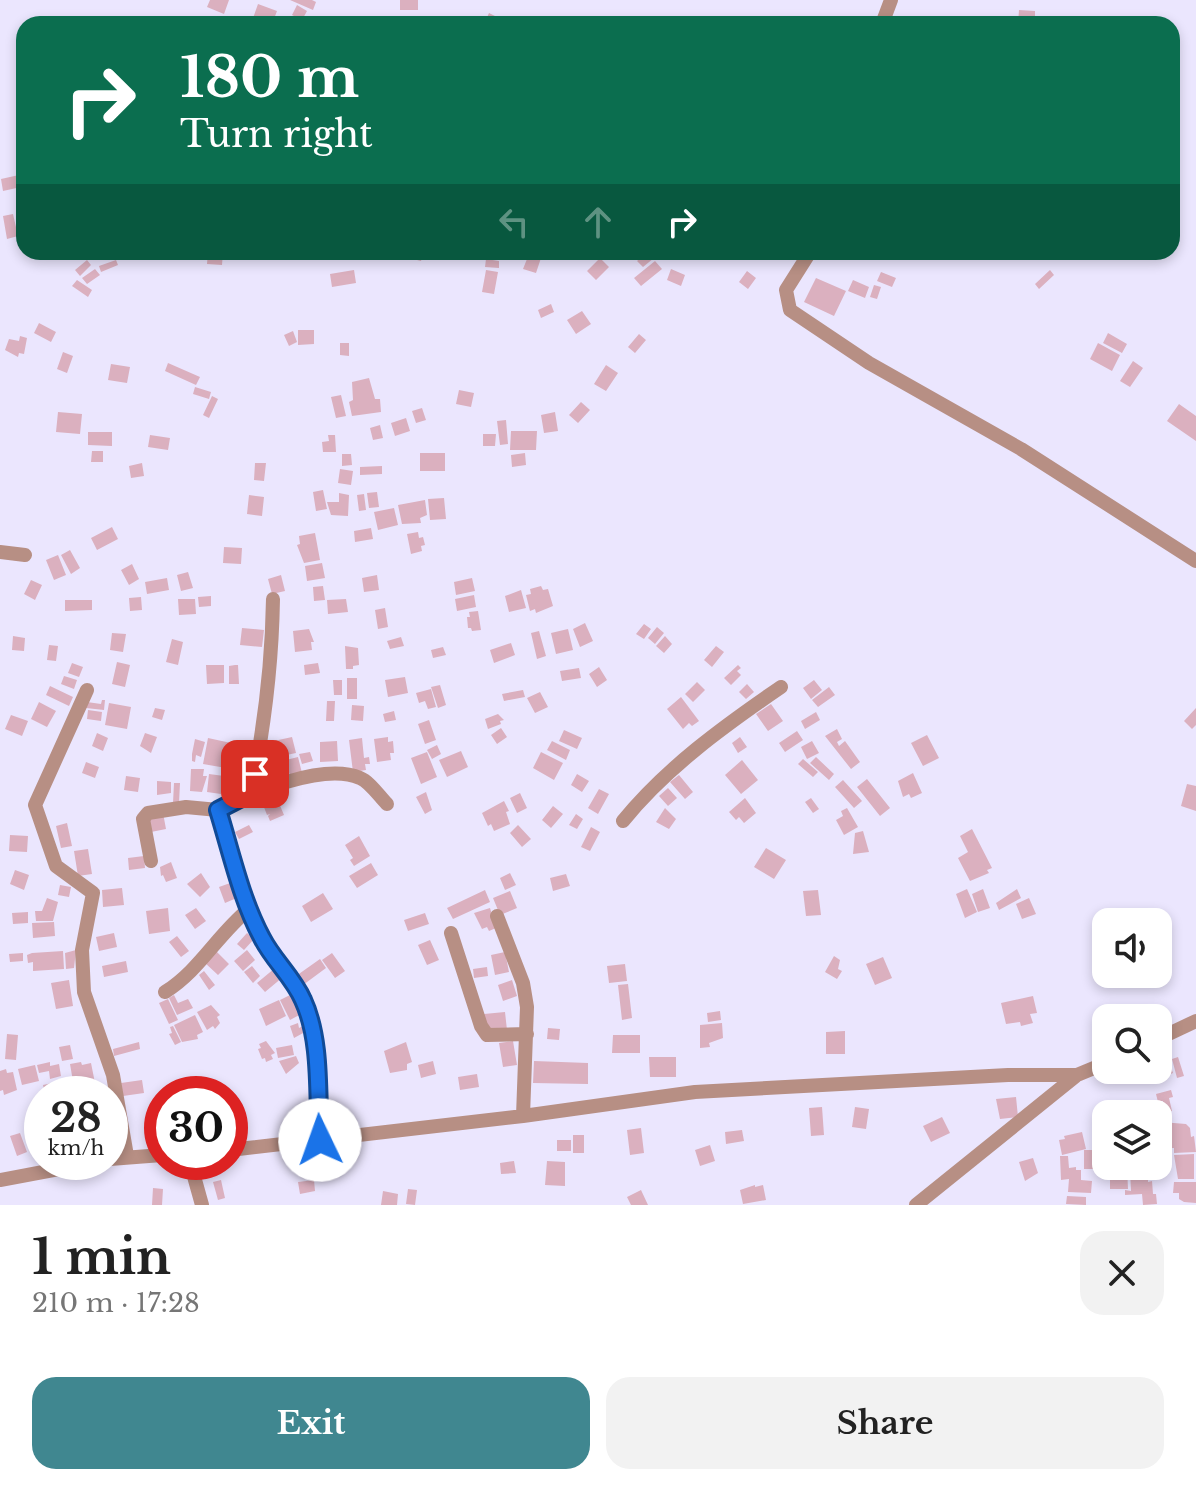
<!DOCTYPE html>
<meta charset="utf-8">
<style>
:root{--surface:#fff;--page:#f2f2f2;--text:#222;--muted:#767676;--accent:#408790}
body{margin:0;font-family:"Libre Baskerville",serif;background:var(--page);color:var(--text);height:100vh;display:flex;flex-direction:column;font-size:30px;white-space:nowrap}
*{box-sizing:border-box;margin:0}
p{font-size:26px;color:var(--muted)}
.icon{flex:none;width:44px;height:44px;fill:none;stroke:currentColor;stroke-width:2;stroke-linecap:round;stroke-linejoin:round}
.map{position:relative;height:1205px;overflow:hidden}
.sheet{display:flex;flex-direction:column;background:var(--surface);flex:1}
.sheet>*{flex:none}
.top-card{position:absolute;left:16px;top:16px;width:1164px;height:244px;border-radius:24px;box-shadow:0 4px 12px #0003;background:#0b6e4f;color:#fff;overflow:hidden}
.fabs{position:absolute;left:1092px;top:908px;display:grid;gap:16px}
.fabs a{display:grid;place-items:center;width:80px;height:80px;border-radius:16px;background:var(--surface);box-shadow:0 4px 12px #0003;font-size:40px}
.speed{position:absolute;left:24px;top:1076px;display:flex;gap:16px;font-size:40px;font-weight:700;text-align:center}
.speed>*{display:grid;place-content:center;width:104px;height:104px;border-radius:50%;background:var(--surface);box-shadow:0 4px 12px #0003;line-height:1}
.speed small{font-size:20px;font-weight:400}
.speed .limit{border:12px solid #d22;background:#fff;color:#111}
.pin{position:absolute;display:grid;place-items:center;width:68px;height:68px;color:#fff;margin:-34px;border-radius:16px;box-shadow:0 4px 12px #0006}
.me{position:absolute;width:88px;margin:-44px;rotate:357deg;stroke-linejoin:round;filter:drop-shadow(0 0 6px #0008)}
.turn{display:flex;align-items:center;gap:28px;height:168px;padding:0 32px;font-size:36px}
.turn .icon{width:104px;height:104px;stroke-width:2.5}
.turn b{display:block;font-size:56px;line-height:68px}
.lanes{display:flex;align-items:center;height:76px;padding:0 32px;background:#0003;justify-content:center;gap:40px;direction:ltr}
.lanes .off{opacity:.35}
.round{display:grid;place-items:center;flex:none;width:84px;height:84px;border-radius:24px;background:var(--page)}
.head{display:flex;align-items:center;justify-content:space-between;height:136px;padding:0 32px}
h1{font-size:48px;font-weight:700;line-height:60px}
.cta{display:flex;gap:16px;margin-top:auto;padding:16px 32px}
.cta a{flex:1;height:92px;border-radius:24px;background:var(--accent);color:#fff;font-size:32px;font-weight:700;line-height:92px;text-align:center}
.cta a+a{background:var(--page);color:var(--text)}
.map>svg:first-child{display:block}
.building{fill:#dbb0bf}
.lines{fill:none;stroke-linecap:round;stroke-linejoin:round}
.street{stroke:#b78f84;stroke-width:14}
.route-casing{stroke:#114b97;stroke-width:20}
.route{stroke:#1a73e8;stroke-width:14}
</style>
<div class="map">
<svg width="1196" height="1205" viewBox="0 0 1196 1205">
<rect width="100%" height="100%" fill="#ebe6fe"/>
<path class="building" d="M210,0H229L224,14L207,7Z
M290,0H312L316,2L313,10Z
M400,0H418V10H400Z
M258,4L277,11L272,24L252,21Z
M297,5L307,11L302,20L292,15Z
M1019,10L1035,11V24H1018Z
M489,13L501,19L500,24H478L479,20L485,22Z
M19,175L21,187L3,191L1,179Z
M13,214L18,236L7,239L3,216Z
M208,252H223L222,265L207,264Z
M410,252H424L421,261L409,258Z
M648,252L654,258L643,267L637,261Z
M529,254L541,258L536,273L523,269Z
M600,258L609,267L596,280L587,271Z
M486,259L499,261V268L485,267Z
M87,260L91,265L80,276L75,270Z
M116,260L118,265L101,272L99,266Z
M655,261L662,269L641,286L634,278Z
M95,269L100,275L87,284L82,278Z
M671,269L685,275L681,286L667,280Z
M354,270L356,283L332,287L330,274Z
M486,270L498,272L494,294L482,292Z
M1050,270L1054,275L1039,289L1035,284Z
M747,271L756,278L748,289L739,282Z
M881,272L896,278L892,287L877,281Z
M816,278L846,291L834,316L804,302Z
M77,280L92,290L88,297L72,286Z
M853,280L869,287L865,298L848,291Z
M874,285L881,287L877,299L870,297Z
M551,304L554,312L541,318L538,310Z
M582,311L591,324L576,334L567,320Z
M39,323L56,332L51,342L34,333Z
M298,330H314V344L298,345Z
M293,331L297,342L289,346L284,335Z
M1108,333L1127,344L1122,353L1103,343Z
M639,334L646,340L635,353L628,347Z
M20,336L27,338L24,354L19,353L18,357L5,350L9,339L19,341Z
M340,343H349V356L340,355Z
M1098,343L1120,355L1112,371L1090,359Z
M63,352L73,356L67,373L57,369Z
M1133,361L1143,368L1130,387L1120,381Z
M168,363L200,377L196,385L165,371Z
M111,364L130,367L127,383L108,380Z
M606,365L618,373L606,391L594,384Z
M369,378L375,399H380L381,412L352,416L349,402L353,400L352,382Z
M195,387L211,392L209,399L193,394Z
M459,390L474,393L471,407L456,404Z
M341,395L346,416L336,418L331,397Z
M212,396L218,399L209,418L203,415Z
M581,402L590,410L578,423L569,415Z
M1179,404L1196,416V441L1167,421Z
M422,408L426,420L416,423L412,411Z
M58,412L82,414L80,434L56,432Z
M555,412L558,431L544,433L541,415Z
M406,418L410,431L395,436L391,423Z
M506,420L508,444L500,445L497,421Z
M380,425L383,438L373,440L370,428Z
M511,431H537L536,450H510Z
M88,432H112V446L88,445Z
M483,434H496L495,446H483Z
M150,435L170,438L168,450L148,447Z
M328,435H335L336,452H323L322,442L329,441Z
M92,451H103V462H91Z
M420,453H445V471H420Z
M525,453L526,465L512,467L511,455Z
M342,454H351L352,465L342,466Z
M142,463L144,476L131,478L129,466Z
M255,463H266L264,481L254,480Z
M382,466V474L360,475V467Z
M340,469L353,471L351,485L338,483Z
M323,490L327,509L316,511L313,492Z
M377,492L379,507L369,508L367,493Z
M339,493L349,495L348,516L331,515L327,502H339Z
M364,494L366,510L359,511L357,495Z
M249,495L264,497L262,516L247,514Z
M444,498L446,519L430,520L428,499Z
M425,500L427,515L420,518L421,523L402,524L398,505Z
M394,508L398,525L378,530L374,512Z
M112,527L118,539L97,550L91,538Z
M371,528L373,539L355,542L354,531Z
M418,532L419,538L423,537L425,545L421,546L422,551L411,554L407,534Z
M315,533L320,560L304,563L297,545L300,544L299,536Z
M224,547L242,548L241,564L223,563Z
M70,550L80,568L71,574L61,555Z
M58,555L66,575L54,580L46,560Z
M322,563L325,578L307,581L305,566Z
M132,564L139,579L129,585L121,570Z
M188,572L193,588L181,591L177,575Z
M281,575L285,591L272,594L268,579Z
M377,575L379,590L364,592L362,578Z
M167,578L169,590L147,594L145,582Z
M472,578L475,591L456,595L454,582Z
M31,580L42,585L35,600L24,594Z
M323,586L325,600L314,601L313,587Z
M541,586L543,590L548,589L553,606L536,613L535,609L530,611L526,595L531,594L530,589Z
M521,590L526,608L509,612L505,596Z
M474,595L476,607L457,611L455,599Z
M211,596V606L199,607L198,597Z
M141,597L142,610L130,611L129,598Z
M178,599H195L196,614L179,615Z
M346,599L348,612L328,614L327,600Z
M65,600H92V610L65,611Z
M385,608L388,627L378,629L375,610Z
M478,611L481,630L472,631L471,628H468L467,617H470L469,612Z
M585,623L593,641L580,647L573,629Z
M644,624L651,629L644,639L636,634Z
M657,627L664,633L655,644L648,638Z
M242,628L264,630L262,647L240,645Z
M309,629L314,642H311L312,650L295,652L293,631Z
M568,629L573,650L556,654L551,633Z
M539,631L546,656L537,659L531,633Z
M112,633L126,634L123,652L110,650Z
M13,636L25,638L24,651L12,650Z
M665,636L672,644L664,653L656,646Z
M401,637L404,646L390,649L387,641Z
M172,639L183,642L178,665L166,662Z
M511,643L515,655L494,663L490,650Z
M49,645L58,646L56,661L47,660Z
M345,646L358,648L359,665L353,666V669H346Z
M716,646L724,652L712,667L704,660Z
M443,647L446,655L433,658L431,650Z
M117,662L130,665L125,687L112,684Z
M72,663L83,667L79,677L68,673Z
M318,663L320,673L305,675L304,665Z
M206,665H224V683L207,684Z
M235,665H238L239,684H229V666Z
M738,665L741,668L737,671L741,675L731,685L724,678Z
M599,667L607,680L597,687L589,674Z
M579,668L581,678L562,681L560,671Z
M64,676L77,680L74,689L61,684Z
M405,677L408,693L388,697L385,680Z
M347,678H357V699H347Z
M333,680H342V695H334Z
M814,680L822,690L811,699L803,688Z
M697,682L705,690L693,702L685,694Z
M747,684L754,692L746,699L739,692Z
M440,685L446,705L438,708L431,687Z
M50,686L73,697L69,706L46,695Z
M829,687L835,695L818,707L812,700Z
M431,689L436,707L428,709L425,701L419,703L416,693Z
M523,690L525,697L504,701L502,694Z
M540,692L548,707L535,713L527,698Z
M681,697L699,721L692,726L689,723L683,729L667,709Z
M102,700H105L104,710L86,708L87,702L101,704Z
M327,701H335L334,721H326Z
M39,702L56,711L47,727L31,719Z
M109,703L131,707L127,729L105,725Z
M771,704L783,721L768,731L756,714Z
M352,705L364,706L363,721L351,720Z
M155,708L165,710L162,720L152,717Z
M1196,708V725L1192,729L1184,721Z
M88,710L102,712L101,721L87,719Z
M394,711L396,720L385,722L383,714Z
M816,712L820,720L805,729L801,721Z
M498,714L504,720L500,721L501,724L488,729L485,719Z
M11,715L28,721L22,736L5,729Z
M429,720L436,740L425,744L418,724Z
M501,728L507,737L497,744L491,735Z
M837,729L842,739L837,742L839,746L845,741L860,762L851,769L825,736Z
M564,730L582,738L577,749L559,741Z
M797,731L803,740L785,752L779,743Z
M97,733L108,738L103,751L92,746Z
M145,733L157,737L151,753L140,746Z
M927,735L939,758L923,766L911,743Z
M292,737L296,753L277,757L274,741Z
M388,737V742L393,741L394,753H390L391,760L377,762L374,739Z
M740,737L747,747L738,753L732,743Z
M208,738L231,743L226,768L203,764Z
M362,738L364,758L369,757L370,764H365L366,770L353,772L349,740Z
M195,739L205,742L201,757L196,755L195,762L192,761V754Z
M337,741L338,761L320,762V742Z
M552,741L570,750L566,760L547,750Z
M812,741L819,753L807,759L801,747Z
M437,745L441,754L432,759L427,750Z
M461,751L468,767L447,777L439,760Z
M310,752L313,761L302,764L299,754Z
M427,752L437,777L421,784L411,758Z
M541,752L563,763L554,780L533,768Z
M298,757L302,773L290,777L286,760Z
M816,757L834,774L829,780L810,763Z
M278,758L280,768L262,773L259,762Z
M803,759L818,772L813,777L798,764Z
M742,760L758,780L741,794L725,775Z
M86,762L99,767L95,778L82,773Z
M191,769H204L203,776H207L202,792L190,791Z
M913,773L922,793L911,798L909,794L903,797L898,781Z
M209,774L224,776L221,794L207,792Z
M577,774L589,781L582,792L571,785Z
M679,775L693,792L685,799L670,782Z
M126,776L140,778L138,792L124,790Z
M867,779L890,808L880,816L857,787Z
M843,780L862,801L854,808L835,787Z
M157,781L171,782V793L157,795Z
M174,783H180L179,803H173Z
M1187,784L1196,786V811L1181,806Z
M668,788L677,798L668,806L659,796Z
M599,789L609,794L598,814L588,808Z
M426,792L432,810L425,814L416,797Z
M520,793L527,808L517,813L510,798Z
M276,796L284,815L270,821L268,816L270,814L267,815L262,802Z
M745,798L756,813L744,823L739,817L736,820L729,812Z
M811,798L819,809L813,813L805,802Z
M504,801L509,811L506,812L510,824L494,831L491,824L488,826L482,813Z
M553,806L563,814L551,828L542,820Z
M665,808L676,819L669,829L656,822Z
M847,808L858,827L844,835L836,820L843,816L841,811Z
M163,813L166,829L151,832L148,817Z
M576,814L583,819L577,829L569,825Z
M67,823L72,846L61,848L56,826Z
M249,825L253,832L239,839L235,832Z
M518,825L531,839L522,847L510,833Z
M591,827L600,832L590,851L581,847Z
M972,829L992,868L987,870L989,873L970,881L958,858L968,852L960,836Z
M863,831L869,852L853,854L855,833Z
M10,835L28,836L27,852L9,851Z
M359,836L370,856L354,866L350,860L353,858L345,845Z
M766,848L786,860L774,879L754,867Z
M88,849L92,874L78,876L74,851Z
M144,856L145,868L129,870L128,858Z
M171,862L177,878L166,882L163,875L161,876L160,867Z
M371,863L378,875L357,888L349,876Z
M15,870L29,875L24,890L10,884Z
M201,873L210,887L200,897L187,884Z
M510,873L516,885L505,890L500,878Z
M566,874L570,886L553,891L550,878Z
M233,882L239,897L225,903L219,887Z
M60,885L71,887L69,897L58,895Z
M122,888L124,905L103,907L102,890Z
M967,889L977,912L965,918L956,894Z
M983,889L990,908L978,912L972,894Z
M1017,889L1021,898L999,910L996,903Z
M485,890L490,902L453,919L447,908Z
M818,890L821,915L806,916L803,891Z
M510,891L517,908L500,915L493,898Z
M323,893L333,909L311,922L302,906Z
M47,898L58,902L53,921H36L35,911H42Z
M1029,898L1036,914L1022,919L1016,904Z
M168,908L170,931L149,934L146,911Z
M196,908L206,921L195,929L185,915Z
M490,908L496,928L489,931L487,927L482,929L474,913Z
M28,912V923L13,924L12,913Z
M425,913L429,924L408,931L404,920Z
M54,922L55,936L33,938L32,923Z
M114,933L117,947L99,951L96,937Z
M247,933L254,939L244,950L237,944Z
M177,936L189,951L181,957L169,942Z
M430,940L439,960L427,965L418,945Z
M76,950L74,968L66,969L65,953Z
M247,950L255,960L243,971L234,961Z
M63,951L64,969L33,971V962L28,963L27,955L32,953Z
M216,951L229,964L218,975L204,962Z
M505,952L509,972L495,975L491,955Z
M23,953V961L10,962L9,954Z
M332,953L345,971L335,978L322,960Z
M834,956L840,960L838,969L842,971L837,979L825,972Z
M883,957L892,978L875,985L866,964Z
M320,959L326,968L303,985L296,976Z
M126,961L128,972L104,977L102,966Z
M625,964L627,981L609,983L607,966Z
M252,966L260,976L253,983L244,972Z
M487,967L488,976L474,978L473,969Z
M275,968L283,977L265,992L257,983Z
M204,971L215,985L209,990L199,975Z
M69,980L73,1006L56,1009L51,983Z
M512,980L517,996L503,1001L498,985Z
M628,984L632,1018L622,1020L618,985Z
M294,993L303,1013L290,1020L280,1000Z
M174,995L178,1003L188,999L193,1008L177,1015L169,998Z
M1033,996L1037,1013L1030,1014L1033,1023L1021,1026L1020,1022L1006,1024L1001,1003Z
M168,999L178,1020L169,1024L159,1003Z
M279,1000L286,1016L266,1026L259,1009Z
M211,1005L220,1015L217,1017L220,1023L215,1029L213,1026L207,1030L197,1012Z
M720,1011L721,1020L708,1022L707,1013Z
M505,1012L507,1030L486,1032L484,1014Z
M195,1015L203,1032L197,1035L198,1039L182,1042L174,1025Z
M298,1023L299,1028L303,1026L305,1032L294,1038L290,1026Z
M722,1023L723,1038L709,1043L710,1047L700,1048V1025Z
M173,1026L181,1042L175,1045L169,1034L172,1033L170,1027Z
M548,1028L560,1029L559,1040L547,1039Z
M845,1031V1054H826V1032Z
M7,1034L18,1035L16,1060L5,1059Z
M613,1035H640V1053H612Z
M266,1041L275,1053L271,1055L273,1059L266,1062L265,1058L262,1059L258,1049L261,1048L259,1044Z
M513,1041L517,1065L503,1067L499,1043Z
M139,1042L140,1049L114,1056L113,1049Z
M406,1042L412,1062L407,1064V1070L390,1073L384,1051Z
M70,1045L73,1059L62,1061L59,1047Z
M292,1045L294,1055L278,1058L276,1048Z
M296,1056L299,1063L286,1074L279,1061Z
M649,1057H676V1077H650Z
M1167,1057L1173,1073L1158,1079L1155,1070H1158V1060Z
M1178,1057L1184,1076L1177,1078L1172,1059Z
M433,1061L436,1074L421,1078L418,1065Z
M534,1061L588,1063V1084L533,1083Z
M50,1062V1066L59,1064L61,1076L50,1079L49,1071L39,1073L37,1065Z
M81,1062L82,1065L91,1063L96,1088L75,1093L70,1064Z
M35,1065L39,1081L22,1085L18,1069Z
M6,1069L7,1073L13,1072L17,1090L4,1095L3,1090L0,1091V1071Z
M477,1074L479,1087L460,1090L458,1077Z
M142,1080L144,1093L123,1096L121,1083Z
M57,1082L60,1093L45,1094L43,1085Z
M1171,1090L1173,1097L1169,1098L1172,1111L1165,1113L1166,1117L1159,1119L1158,1108L1163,1104V1101L1158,1102L1156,1094Z
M1016,1097L1018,1117L1000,1119L996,1099Z
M822,1107L824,1135L811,1136L809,1108Z
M855,1107L869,1109L866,1129L852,1127Z
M1099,1116H1106V1138L1101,1139Z
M942,1117L950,1133L931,1142L923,1126Z
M1161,1122L1186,1124L1190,1128L1191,1137L1194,1136L1196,1152L1174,1153V1148H1172V1127L1161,1128Z
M641,1128L644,1153L630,1155L627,1130Z
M742,1130L744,1141L726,1144L725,1132Z
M1082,1132L1086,1149L1062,1155L1059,1140L1065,1139L1064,1136Z
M20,1133L27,1152L17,1156L10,1136Z
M573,1135H584V1153H573Z
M557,1140H571V1151H557Z
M710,1145L715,1161L700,1166L695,1150Z
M1084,1150H1094V1169H1084Z
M1194,1154V1179H1178L1174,1155Z
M1060,1156H1068L1069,1168L1076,1167V1170H1081V1180L1092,1181L1091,1193L1068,1192L1069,1179L1061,1180Z
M1033,1158L1038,1173L1025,1181L1019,1162Z
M514,1161L516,1173L501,1174L500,1163Z
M547,1161L565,1162V1186L545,1185Z
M1127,1167L1128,1189H1110V1168Z
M1130,1170L1148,1171V1182L1152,1181L1153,1194H1156L1157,1204L1143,1205L1142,1194L1125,1195V1190L1131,1191Z
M221,1180L225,1198L218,1200L213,1182Z
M314,1180L315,1191L300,1194L298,1182Z
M1174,1182H1196V1203L1184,1202L1179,1199V1193H1173Z
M755,1185V1187L763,1185L766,1200L743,1204L740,1190Z
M153,1188L163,1189L162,1205H152Z
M408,1189L417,1190L415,1205L406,1204Z
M641,1190L648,1205H631L627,1197Z
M383,1191L398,1194L397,1205H381Z
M1067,1196L1086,1197V1205L1066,1204Z"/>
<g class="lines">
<path class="street" d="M882,24L891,0
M810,252L786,290L790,310L869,363L1021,449L1196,561
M0,552L25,555
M87,690L35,805L56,866L93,893L82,950L84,992L113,1075L127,1156
M251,793C264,729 272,664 273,599
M218,810C252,793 323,762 360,778C370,782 379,796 387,804
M623,821C666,768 724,726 781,687
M151,861L143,819L148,813L186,807L218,810C231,852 241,899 262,938C273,960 293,978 303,1000C322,1041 317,1096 320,1140
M497,916L523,983L527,1007L523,1116
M451,933L481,1026L487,1035L527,1034
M165,992C199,971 218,934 249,909
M1158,1039L1196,1021
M230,1150L523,1116L695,1092L1008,1075H1077L1106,1063
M110,1159L162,1155
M190,1162L202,1205
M0,1180L96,1162
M916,1205L1077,1075"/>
</g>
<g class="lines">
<g class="route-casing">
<path id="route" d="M255,774L251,793L218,810C231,852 241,899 262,938C273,960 293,977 303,1000C322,1041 317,1096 320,1140"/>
</g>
<use href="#route" class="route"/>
</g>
</svg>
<div class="fabs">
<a><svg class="icon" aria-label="sound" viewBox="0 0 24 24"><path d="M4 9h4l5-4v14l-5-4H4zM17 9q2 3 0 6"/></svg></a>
<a><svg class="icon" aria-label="search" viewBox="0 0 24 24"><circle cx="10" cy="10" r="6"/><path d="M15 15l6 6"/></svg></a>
<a><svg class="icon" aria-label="layers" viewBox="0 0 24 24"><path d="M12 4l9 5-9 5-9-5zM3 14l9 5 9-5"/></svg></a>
</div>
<div class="speed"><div>28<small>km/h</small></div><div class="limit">30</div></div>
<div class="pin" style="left:255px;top:774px;background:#d93025"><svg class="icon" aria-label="arrive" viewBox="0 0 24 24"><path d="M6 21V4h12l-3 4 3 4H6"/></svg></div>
<svg class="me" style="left:320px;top:1140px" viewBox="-20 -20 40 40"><circle r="19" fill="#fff"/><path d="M0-13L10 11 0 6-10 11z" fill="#1a73e8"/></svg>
<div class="top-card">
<div class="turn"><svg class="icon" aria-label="right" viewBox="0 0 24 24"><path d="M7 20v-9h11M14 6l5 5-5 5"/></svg><div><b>180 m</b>Turn right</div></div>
<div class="lanes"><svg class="icon off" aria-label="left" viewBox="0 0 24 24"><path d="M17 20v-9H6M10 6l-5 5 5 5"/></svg><svg class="icon off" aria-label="ahead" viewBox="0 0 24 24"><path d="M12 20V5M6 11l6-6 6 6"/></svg><svg class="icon" aria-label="right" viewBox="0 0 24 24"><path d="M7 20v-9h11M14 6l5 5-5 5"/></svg></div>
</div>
</div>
<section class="sheet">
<div class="head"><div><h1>1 min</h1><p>210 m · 17:28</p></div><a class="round"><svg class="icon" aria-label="close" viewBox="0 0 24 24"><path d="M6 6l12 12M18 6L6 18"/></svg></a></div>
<div class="cta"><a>Exit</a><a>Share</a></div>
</section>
